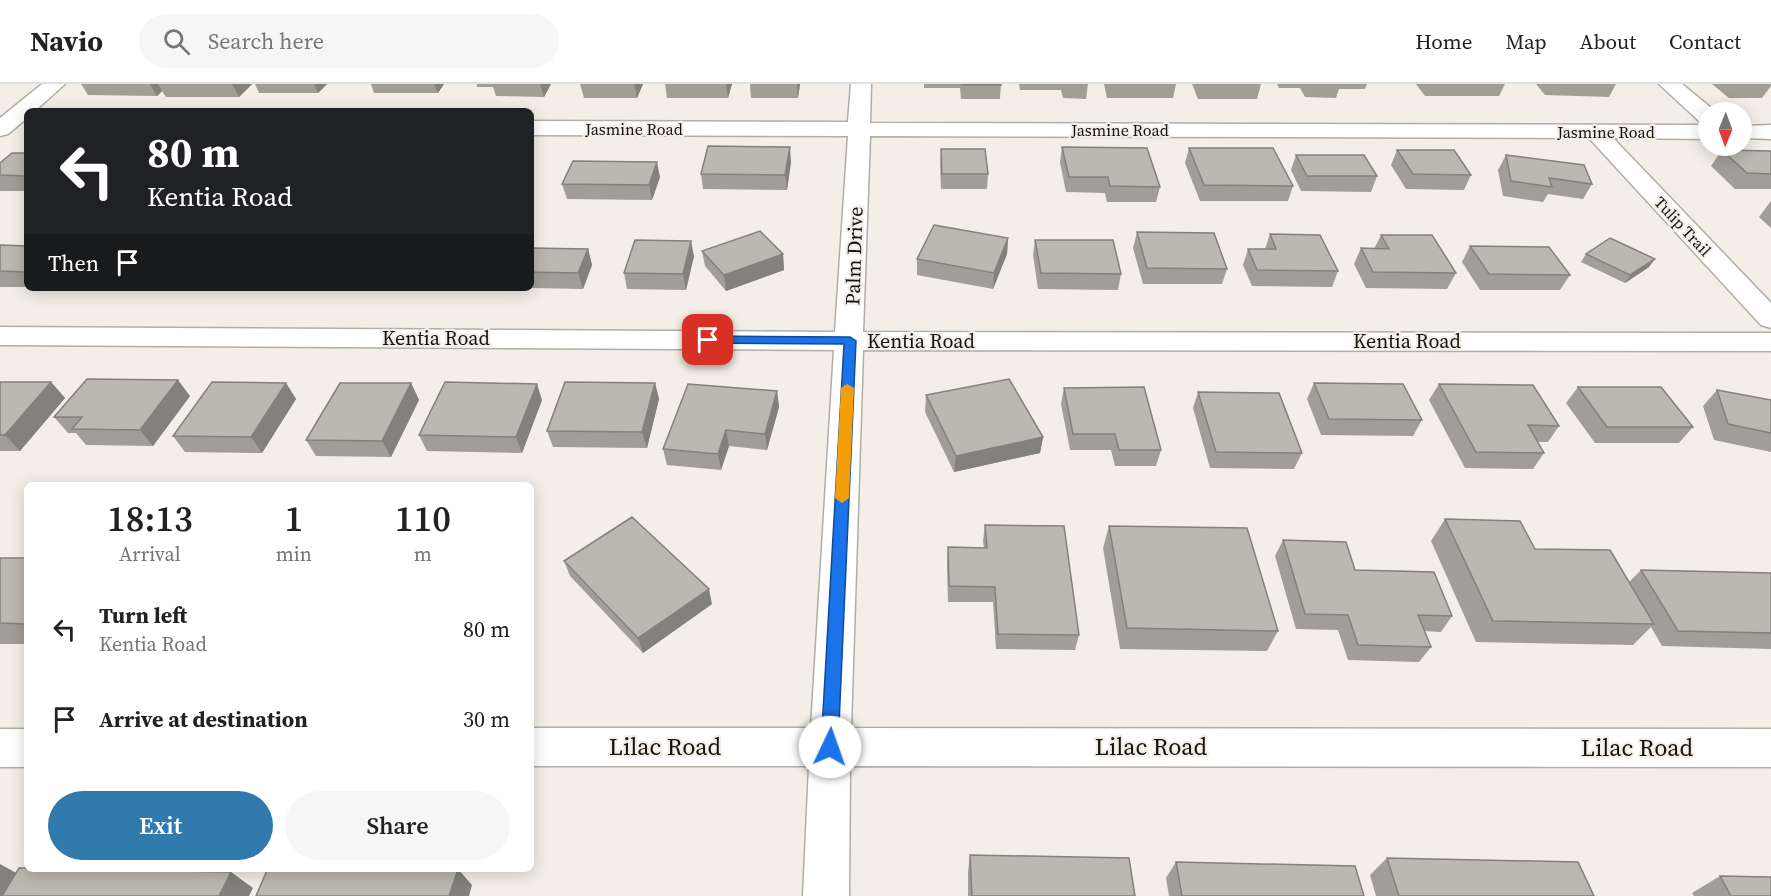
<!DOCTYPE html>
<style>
:root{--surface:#fff;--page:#f6f6f6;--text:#222;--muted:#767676;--line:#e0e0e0;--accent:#317aae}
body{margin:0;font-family:"Source Serif 4",serif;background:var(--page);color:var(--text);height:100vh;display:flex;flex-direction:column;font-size:22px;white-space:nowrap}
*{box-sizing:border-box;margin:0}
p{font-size:20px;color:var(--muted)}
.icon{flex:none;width:33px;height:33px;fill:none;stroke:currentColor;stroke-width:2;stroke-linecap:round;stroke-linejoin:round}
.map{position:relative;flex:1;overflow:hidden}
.drawer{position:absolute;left:24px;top:398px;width:510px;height:390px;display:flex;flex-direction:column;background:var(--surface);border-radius:9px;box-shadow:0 3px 15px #0003}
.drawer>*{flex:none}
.guide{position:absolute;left:24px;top:24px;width:510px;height:183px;border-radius:9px;box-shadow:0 3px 15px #0003;background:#202124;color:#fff;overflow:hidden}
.needle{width:39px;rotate:181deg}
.controls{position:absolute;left:1698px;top:18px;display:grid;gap:12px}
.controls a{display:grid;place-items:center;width:54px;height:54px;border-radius:50%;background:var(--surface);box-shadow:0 3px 15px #0003;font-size:30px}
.pin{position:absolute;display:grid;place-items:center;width:51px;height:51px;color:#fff;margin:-26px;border-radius:12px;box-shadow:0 3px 9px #0006}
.me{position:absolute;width:66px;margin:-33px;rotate:3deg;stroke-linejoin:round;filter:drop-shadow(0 0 4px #0008)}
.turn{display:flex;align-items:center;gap:21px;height:126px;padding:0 24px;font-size:27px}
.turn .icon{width:78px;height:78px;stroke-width:2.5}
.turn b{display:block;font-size:42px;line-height:51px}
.then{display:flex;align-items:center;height:57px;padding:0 24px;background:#0003;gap:12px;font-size:22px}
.eta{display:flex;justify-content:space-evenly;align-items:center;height:102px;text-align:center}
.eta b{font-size:36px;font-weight:600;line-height:42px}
.action{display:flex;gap:12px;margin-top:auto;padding:12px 24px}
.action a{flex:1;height:69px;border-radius:36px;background:var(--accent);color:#fff;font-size:24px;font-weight:600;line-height:69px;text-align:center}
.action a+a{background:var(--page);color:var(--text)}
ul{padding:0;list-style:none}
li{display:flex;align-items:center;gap:18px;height:90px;padding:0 24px}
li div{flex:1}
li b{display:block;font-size:22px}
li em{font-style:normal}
header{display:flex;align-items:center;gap:36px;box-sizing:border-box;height:84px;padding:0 30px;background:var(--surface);border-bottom:2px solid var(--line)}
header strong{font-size:28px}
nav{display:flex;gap:33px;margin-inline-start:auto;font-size:21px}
.search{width:420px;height:54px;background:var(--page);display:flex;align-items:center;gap:15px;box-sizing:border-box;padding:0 21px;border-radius:33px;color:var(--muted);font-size:22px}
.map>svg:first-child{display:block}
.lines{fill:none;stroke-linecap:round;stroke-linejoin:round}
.minor-casing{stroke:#b1aea6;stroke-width:3}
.minor{fill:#fff;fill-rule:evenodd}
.wall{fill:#a19e97}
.shaded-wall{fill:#83817b}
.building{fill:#bbb8b0;stroke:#83817b;stroke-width:1.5}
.route{fill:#1a73e8;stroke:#114b97;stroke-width:1.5}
.slow{fill:#f59e0b}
.labels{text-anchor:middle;stroke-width:4.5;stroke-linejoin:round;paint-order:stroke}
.far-street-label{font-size:16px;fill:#151311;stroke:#f3efe8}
.street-label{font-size:20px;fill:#151311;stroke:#f3efe8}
.near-street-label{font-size:24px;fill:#151311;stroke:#f3efe8}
</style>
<header>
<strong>Navio</strong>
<div class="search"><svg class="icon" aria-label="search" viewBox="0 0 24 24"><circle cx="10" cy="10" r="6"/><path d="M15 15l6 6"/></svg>Search here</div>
<nav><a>Home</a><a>Map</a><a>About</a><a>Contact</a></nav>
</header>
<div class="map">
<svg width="1771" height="812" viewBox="0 0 1771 812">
<rect width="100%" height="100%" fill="#f3efe8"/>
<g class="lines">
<g class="minor-casing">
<path id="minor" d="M42,0H65L35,27H27V34L8,50L0,52V34Z
M851,0H871L870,39L1708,41V55L1613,54L1771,219V244L1761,241L1589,54L870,52L863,248L1771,249V267L863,266L851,644L1771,645V683L850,682L849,812H803L809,682H531V644H811L834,266L0,261V243L835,248L848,52L531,51V37L848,38Z
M1659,0H1682L1716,28H1708V39L1700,38Z
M1771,41V55L1742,54V42Z
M0,645H27V683H0Z"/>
</g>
<use href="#minor" class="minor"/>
</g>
<path class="wall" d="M81,0H252L239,13H166L162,7L157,12L88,11Z
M255,0H327L318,9H259Z
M371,0H444L438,9H374Z
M477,0H551L544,13L496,12L493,3H477Z
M580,0H643L637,14H584Z
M665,0H732L728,14H667Z
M750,0H800L798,14H751Z
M924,0H1001L1000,15H961L960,4H924Z
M1019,0H1088L1086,15L1063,14L1061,6H1020Z
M1104,0H1176L1173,14H1107Z
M1192,0H1261L1257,15H1198Z
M1277,0H1367L1365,5H1339L1336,14L1305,13L1300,4H1279Z
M1416,0H1505L1499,12H1425Z
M1536,0H1616L1609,13L1545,11Z
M1712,0H1771V2L1762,14H1729Z
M1062,63L1160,103L1156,118H1107L1105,109L1066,108L1060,78Z
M1189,64L1293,102L1288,117H1200L1185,79Z
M941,65L988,90L987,105H941L940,80Z
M1397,66L1471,91L1464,106L1406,105L1391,81Z
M1722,66L1771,67V105H1735L1711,82Z
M27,69V107H0V79Z
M1296,71L1377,92L1371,108L1301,107L1291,86Z
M1506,71L1592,100L1583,115L1548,110L1543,118L1503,112L1498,86Z
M791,78L787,106L703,105L701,90Z
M660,93L652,116L567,115L562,100Z
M1771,117V144L1759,133Z
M1137,148L1227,185L1222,200H1143L1133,164Z
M1270,150L1338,187L1332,203L1252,202L1243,181L1248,165H1265Z
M1381,151L1456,189L1447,205L1366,204L1354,180L1361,164L1374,165Z
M1008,154L1007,170L993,205L917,191V175Z
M1035,156L1121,190L1118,206L1038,205L1033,171Z
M0,161L27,162V203H0Z
M1470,162L1570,191L1560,206H1480L1462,178Z
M531,164L588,165L592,181L583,205L531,204Z
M702,167L783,170L784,186L726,207L705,182Z
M1586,170L1649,183L1625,199L1581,178Z
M694,172L686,206L627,205L624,189Z
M183,204H263L262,206Z
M398,204H475L474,205Z
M0,298H51L65,314L20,367H0Z
M286,299L296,315L262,369L185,368L173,352Z
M411,299L419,316L391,373L316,372L306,356Z
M655,299L659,315L647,364L553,363L547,347Z
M1314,299L1422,336L1413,352L1321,351L1307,315Z
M1439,300L1559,342L1548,358H1538L1544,369L1533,385L1465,384L1429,316Z
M1578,303L1693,343L1679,359H1595L1566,319Z
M1064,304L1161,366L1156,382H1115L1111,366H1070L1061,320Z
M1717,306L1771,316V368L1714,356L1703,322Z
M777,307L779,323L767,366L729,362L721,386L667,381L663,365Z
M1198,308L1302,369L1294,385L1210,384L1193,324Z
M926,311L1043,353L1040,369L954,388L925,328Z
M190,312L153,362L86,361L76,349H68L54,333Z
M542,316L522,369L427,367L419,351Z
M1445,435L1535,465L1629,498L1641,486L1771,489V565L1662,562L1651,543L1633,561L1476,558L1431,457Z
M985,441L1079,551L1075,566L996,565L993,518H948L947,479L948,463L984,464L983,457Z
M1109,442L1278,547L1267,567L1120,565L1103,464Z
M1283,456L1355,486L1452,532L1441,548L1424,547L1431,563L1419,578L1348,576L1338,546L1296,545L1275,472Z
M0,474H27V560H0Z
M564,477L712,520L643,569L570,492Z
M970,771L1135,812H968V788Z
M1387,774L1594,812H1376L1370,791Z
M1176,778L1364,812H1169L1166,794Z
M1720,792L1771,812H1694L1692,809Z"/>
<path class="shaded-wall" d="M150,0H158L162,7L157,12Z
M232,0H252L239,13Z
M314,0H327L318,9Z
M434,0H444L438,9Z
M540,0H551L544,13Z
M634,0H643L637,14Z
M726,0H732L728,14Z
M797,0H800L798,14Z
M790,63L791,78L787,106L785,91Z
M657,78L660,93L652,116L649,101Z
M1008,154L1007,170L993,205L994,189Z
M691,157L694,172L686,206L683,190Z
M588,165L592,181L583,205L578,189Z
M783,170L784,186L726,207L724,191Z
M1655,175L1649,183L1625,199L1630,191Z
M178,296L190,312L153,362L140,346Z
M51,298L65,314L20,367L5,351Z
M286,299L296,315L262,369L251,353Z
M411,299L419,316L391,373L382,357Z
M655,299L659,315L647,364L642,348Z
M537,300L542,316L522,369L516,353Z
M777,307L779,323L767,366L765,350Z
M726,346L729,362L721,386L718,370Z
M1043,353L1040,369L954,388L956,372Z
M709,505L712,520L643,569L638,554Z
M0,780L29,796L19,812H0Z
M458,785L472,801L469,812H449Z
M231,788L253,804L249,812H219Z"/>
<path class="building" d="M961,0H1001V1H962Z
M708,62L790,63L785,91L701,90Z
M1062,63L1147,64L1160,103L1110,102L1108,93H1069Z
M1189,64H1273L1293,102L1204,101Z
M941,65H985L988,90H942Z
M1397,66H1454L1471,91L1413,90Z
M1722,66L1771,67V90L1747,89Z
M12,69H27V92L0,91V79Z
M1296,71H1364L1377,92H1307Z
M1506,71L1584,81L1592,100L1549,94L1552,103L1511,97Z
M573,77L657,78L649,101L562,100Z
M934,141L1008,154L994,189L917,175Z
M760,147L783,170L724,191L702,167Z
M1137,148L1214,149L1227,185L1147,184Z
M1270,150L1320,151L1338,187L1257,186L1248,165H1276Z
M1381,151H1432L1456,189L1373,188L1361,164L1389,165Z
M1610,154L1655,175L1630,191L1586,170Z
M635,156L691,157L683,190L624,189Z
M1035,156H1113L1121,190L1041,189Z
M0,161L27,162V188L0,187Z
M1470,162L1549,163L1570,191L1489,190Z
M531,164L588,165L578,189L531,188Z
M87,295L178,296L140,346L72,345L82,333H54Z
M1009,295L1043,353L956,372L926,311Z
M0,298H51L5,351H0Z
M212,298L286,299L251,353L173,352Z
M445,298L537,300L516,353L419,351Z
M565,298L655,299L642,348L547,347Z
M340,299H411L382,357L306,356Z
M1314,299L1403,300L1422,336L1329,335Z
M688,300L777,307L765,350L726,346L718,370L663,365Z
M1439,300L1533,301L1559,342L1528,341L1544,369L1476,368Z
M1144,303L1161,366H1119L1115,350H1073L1064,304Z
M1578,303H1661L1693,343H1607Z
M1717,306L1771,316V349L1728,340Z
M1198,308L1279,309L1302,369L1216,368Z
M632,433L709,505L638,554L564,477Z
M1445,435L1520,437L1535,465L1610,466L1654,540L1493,537Z
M985,441L1064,442L1079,551L998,550L995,503L949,502L948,463L987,464Z
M1109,442L1247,444L1278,547L1127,544Z
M1283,456L1346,458L1355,486L1434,488L1452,532L1418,531L1431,563L1358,561L1348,531L1305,530Z
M0,474H27V540L0,539Z
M1641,486L1771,489V549L1678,547Z
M970,771L1129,774L1135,812H972Z
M1387,774L1578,778L1594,812H1399Z
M1176,778L1355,782L1364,812H1182Z
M19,784H27L231,788L219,812H2Z
M268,784H453L458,785L449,812H256Z
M1720,792L1771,793V812H1731Z"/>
<path class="route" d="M708,252L850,253L856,257L838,663L836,668L830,671L824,668L821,663L844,260L704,259V253Z"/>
<path class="slow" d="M847,300L854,304L849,414L842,419L835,414L841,304Z"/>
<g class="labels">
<g class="far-street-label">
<text x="634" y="51">Jasmine Road</text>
<text x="1120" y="52">Jasmine Road</text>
<text x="1606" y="54">Jasmine Road</text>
<text transform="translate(1683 142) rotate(47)" y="6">Tulip Trail</text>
</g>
<g class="street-label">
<text transform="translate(854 172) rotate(-88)" y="7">Palm Drive</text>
<text x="436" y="261">Kentia Road</text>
<text x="921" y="264">Kentia Road</text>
<text x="1407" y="264">Kentia Road</text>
</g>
<g class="near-street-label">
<text x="665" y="671">Lilac Road</text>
<text x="1151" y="671">Lilac Road</text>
<text x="1637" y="672">Lilac Road</text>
</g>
</g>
</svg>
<div class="controls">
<a><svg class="needle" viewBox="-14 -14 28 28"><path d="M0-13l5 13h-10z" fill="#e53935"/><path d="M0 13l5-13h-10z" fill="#767676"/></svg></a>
</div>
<div class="pin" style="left:708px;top:256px;background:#d93025"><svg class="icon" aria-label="arrive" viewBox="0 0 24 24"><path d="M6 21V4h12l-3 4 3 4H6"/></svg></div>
<svg class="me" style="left:830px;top:663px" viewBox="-20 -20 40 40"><circle r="19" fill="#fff"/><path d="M0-13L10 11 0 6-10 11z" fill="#1a73e8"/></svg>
<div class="guide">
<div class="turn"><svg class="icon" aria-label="left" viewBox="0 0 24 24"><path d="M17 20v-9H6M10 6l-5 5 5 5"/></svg><div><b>80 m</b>Kentia Road</div></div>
<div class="then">Then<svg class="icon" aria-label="arrive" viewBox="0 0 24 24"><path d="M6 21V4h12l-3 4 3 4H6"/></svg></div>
</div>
<section class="drawer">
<div class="eta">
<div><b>18:13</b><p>Arrival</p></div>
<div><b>1</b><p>min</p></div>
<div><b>110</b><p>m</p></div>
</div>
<ul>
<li><svg class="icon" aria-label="left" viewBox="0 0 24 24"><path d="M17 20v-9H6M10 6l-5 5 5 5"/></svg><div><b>Turn left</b><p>Kentia Road</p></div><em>80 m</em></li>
<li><svg class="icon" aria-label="arrive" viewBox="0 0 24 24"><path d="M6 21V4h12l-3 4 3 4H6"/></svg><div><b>Arrive at destination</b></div><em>30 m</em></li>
</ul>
<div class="action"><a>Exit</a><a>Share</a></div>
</section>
</div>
